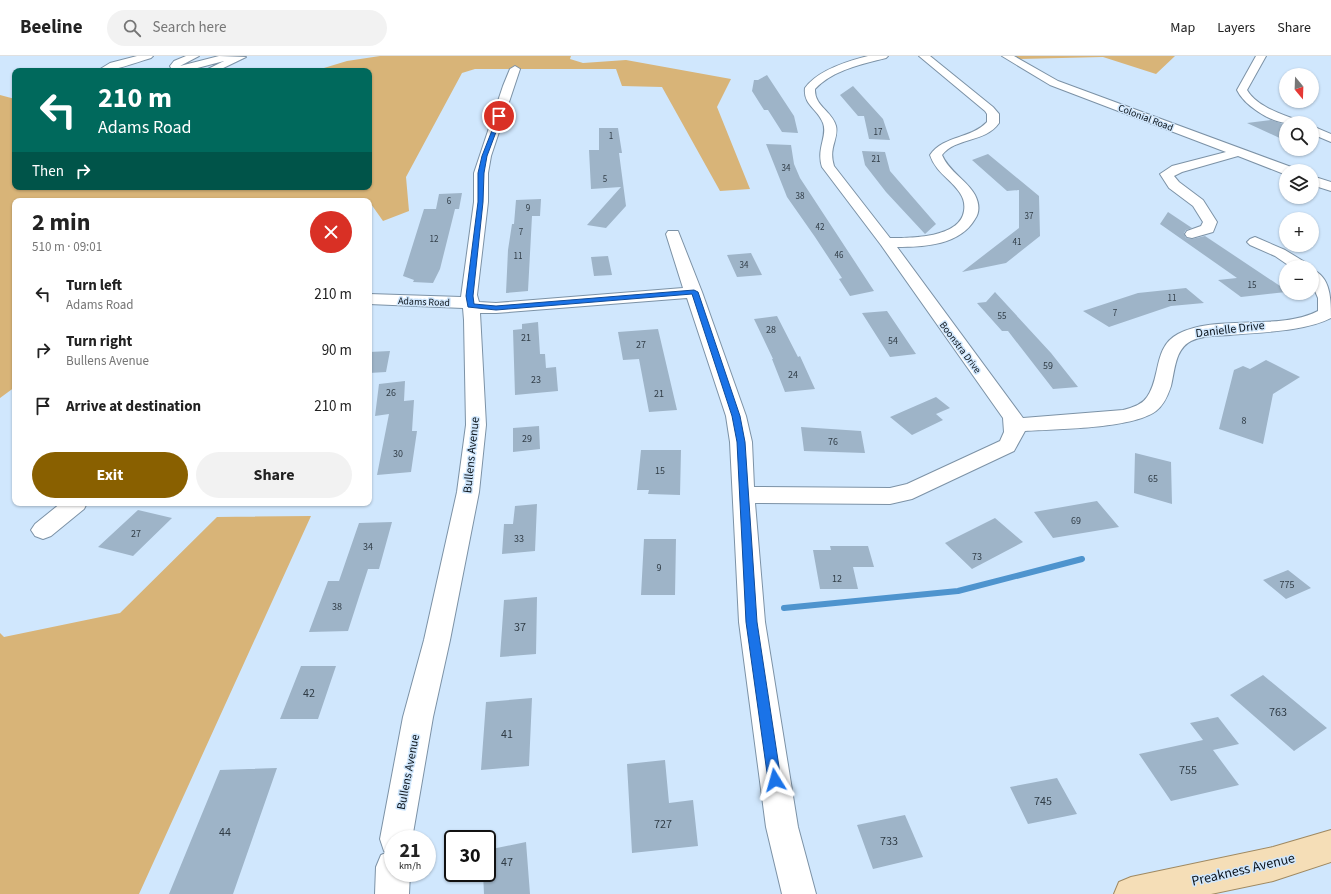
<!DOCTYPE html>
<meta charset="utf-8">
<style>
:root{--surface:#fff;--page:#f2f2f2;--text:#222;--muted:#767676;--line:#e0e0e0;--accent:#896000}
body{margin:0;font-family:"Source Sans 3",sans-serif;background:var(--page);color:var(--text);height:100vh;display:flex;flex-direction:column;font-size:15px;white-space:nowrap}
*{box-sizing:border-box;margin:0}
p{font-size:13px;color:var(--muted)}
.icon{flex:none;width:22px;height:22px;fill:none;stroke:currentColor;stroke-width:2;stroke-linecap:round;stroke-linejoin:round}
.map{position:relative;flex:1;overflow:hidden}
.details{position:absolute;left:12px;top:142px;width:360px;height:308px;display:flex;flex-direction:column;background:var(--surface);border-radius:8px;box-shadow:0 1px 3px #0004}
.details>*{flex:none}
.top-card{position:absolute;left:12px;top:12px;width:360px;height:122px;border-radius:8px;box-shadow:0 1px 3px #0004;background:#00695c;color:#fff;overflow:hidden}
.needle{width:26px;rotate:161deg}
.tools{position:absolute;left:1279px;top:12px;display:grid;gap:8px}
.tools a{display:grid;place-items:center;width:40px;height:40px;border-radius:50%;background:var(--surface);box-shadow:0 1px 3px #0004;font-size:20px}
.speed{position:absolute;left:384px;top:774px;display:flex;gap:8px;font-size:20px;font-weight:700;text-align:center}
.speed>*{display:grid;place-content:center;width:52px;height:52px;border-radius:50%;background:var(--surface);box-shadow:0 1px 3px #0004;line-height:1}
.speed small{font-size:10px;font-weight:400}
.speed .limit{border:2px solid #111;border-radius:6px;background:#fff;color:#111}
.pin{position:absolute;display:grid;place-items:center;width:34px;height:34px;color:#fff;margin:-17px;border:2px solid #fff;border-radius:50%;box-shadow:0 1px 4px #0007}
.me{position:absolute;width:44px;margin:-22px;rotate:352deg;stroke-linejoin:round;filter:drop-shadow(0 0 3px #0008)}
.turn{display:flex;align-items:center;gap:14px;height:84px;padding:0 20px;font-size:18px}
.turn .icon{width:52px;height:52px;stroke-width:2.5}
.turn b{display:block;font-size:28px;line-height:34px}
.then{display:flex;align-items:center;height:38px;padding:0 20px;background:#0003;gap:8px;font-size:15px}
.round{display:grid;place-items:center;flex:none;width:42px;height:42px;border-radius:21px;background:var(--page)}
.head{display:flex;align-items:center;justify-content:space-between;height:68px;padding:0 20px}
h1{font-size:24px;font-weight:700;line-height:30px}
.action{display:flex;gap:8px;margin-top:auto;padding:8px 20px}
.action a{flex:1;height:46px;border-radius:24px;background:var(--accent);color:#fff;font-size:16px;font-weight:700;line-height:46px;text-align:center}
.action a+a{background:var(--page);color:var(--text)}
ul{padding:0;list-style:none}
li{display:flex;align-items:center;gap:12px;height:56px;padding:0 20px}
li div{flex:1}
li b{display:block;font-size:15px}
li em{font-style:normal}
header{display:flex;align-items:center;gap:24px;box-sizing:border-box;height:56px;padding:0 20px;background:var(--surface);border-bottom:1px solid var(--line)}
header strong{font-size:19px}
nav{display:flex;gap:22px;margin-inline-start:auto;font-size:14px}
.search{width:280px;height:36px;background:var(--page);display:flex;align-items:center;gap:10px;box-sizing:border-box;padding:0 14px;border-radius:22px;color:var(--muted);font-size:15px}
.map>svg:first-child{display:block}
.green{fill:#d8b478}
.lines{fill:none;stroke-linecap:round;stroke-linejoin:round}
.stream{stroke:#4e94ce;stroke-width:6}
.building{fill:#9eb4c8}
.minor-casing{stroke:#7c92a6;stroke-width:2}
.major-casing{stroke:#9f8961;stroke-width:2}
.minor{fill:#fff;fill-rule:evenodd}
.major{fill:#f5deb7;fill-rule:evenodd}
.route{fill:#1a73e8;stroke:#114b97}
.labels{text-anchor:middle;stroke-width:3;stroke-linejoin:round;paint-order:stroke}
.far-number-label{font-size:9px;fill:#303c46}
.far-street-label{font-size:10px;fill:#0c141b;stroke:#d0e7fd}
.number-label{font-size:10px;fill:#303c46}
.street-label{font-size:12px;fill:#0c141b;stroke:#d0e7fd}
.near-number-label{font-size:12px;fill:#303c46}
.near-street-label{font-size:14px;fill:#0c141b;stroke:#d0e7fd}
</style>
<header>
<strong>Beeline</strong>
<div class="search"><svg class="icon" aria-label="search" viewBox="0 0 24 24"><circle cx="10" cy="10" r="6"/><path d="M15 15l6 6"/></svg>Search here</div>
<nav><a>Map</a><a>Layers</a><a>Share</a></nav>
</header>
<div class="map">
<svg width="1331" height="838" viewBox="0 0 1331 838">
<rect width="100%" height="100%" fill="#d0e7fd"/>
<path class="green" d="M380,0H571L570,3L583,7L626,4L731,23L717,51L750,133L720,135L662,31L622,30L616,13H475L462,17L406,121L409,155L383,165L371,148H369V145H15V331L0,342V39L15,43V131H369V15H314L347,5Z
M1015,0H1175L1156,18L1103,1L1020,3Z
M311,460L139,838H0V577L4,581L120,557L217,461Z"/>
<g class="lines">
<path class="stream" d="M784,552L958,535L1082,503"/>
</g>
<path class="building" d="M767,19L794,60L798,77L782,76L768,54H764L752,35L754,24H758Z
M853,30L883,63L890,84L869,83L864,60H858L840,39Z
M1271,64L1286,69V85L1247,67Z
M599,72H618L622,97H619L626,150L606,172L587,169L621,131L591,133L589,94H599Z
M766,88L791,89L794,108L800,122L874,235L850,240L839,223L842,222L815,181L787,141Z
M862,95L885,96L890,115L936,168L925,178L886,136L865,109Z
M988,98L1039,140L1040,180L1006,207L962,216L1019,172V134L1007,135L972,104Z
M462,137L459,153H455L440,213L433,227L413,226L414,224L403,220L424,153H436L439,138Z
M541,143L540,160H532L528,235L506,237L508,194L512,168H514L516,144Z
M1168,156L1192,172L1186,174L1184,177L1186,182L1192,183L1205,180L1286,234V236L1241,241L1218,224L1237,222L1160,168Z
M751,197L762,219L737,221L727,199Z
M608,200L612,219L594,220L591,201Z
M1186,232L1204,247L1171,250L1109,271L1083,255L1138,237Z
M995,236L1051,297L1078,331L1053,333L1008,275H1002L977,247L986,246Z
M887,255L916,298L890,301L862,257Z
M777,260L798,301L800,300L815,333L785,336L772,303H773L754,263Z
M538,266L540,298H545L546,312L556,311L558,335L515,339L513,274L522,273V268Z
M658,273L677,354L649,356L639,303L623,304L618,276Z
M390,295L386,316L369,317V296Z
M1266,304L1300,321L1273,338L1263,388L1219,373L1234,314L1243,310L1250,313Z
M405,325L404,345L414,344L412,375H417L411,416L377,419L389,358L375,360L379,328Z
M936,341L950,352L936,358L943,364L912,379L890,361Z
M539,370L540,393L513,396V372Z
M801,371L861,375L865,397L804,395Z
M641,394H681L680,439L648,438L649,434H637Z
M1135,397L1171,406L1172,448L1134,437Z
M1097,445L1119,471L1053,482L1034,456Z
M537,448L535,495L502,498L504,468H513L515,450Z
M138,454L172,462L133,500L98,491Z
M995,462L1023,486L972,513L945,487Z
M392,466L379,513H368L348,575L309,576L328,525H339L359,467Z
M644,483H676L675,539H641Z
M830,490H868L874,511H853L858,533H820L813,494H831Z
M1288,514L1311,532L1286,543L1263,524Z
M537,541L536,598L500,601L504,544Z
M301,610H336L318,663H280Z
M1263,619L1327,672L1294,695L1230,639Z
M532,642L529,710L481,714L486,646Z
M1218,661L1239,688L1213,694L1239,729L1171,745L1139,698L1203,684L1190,667Z
M665,704L669,747L693,744L698,790L632,797L627,708Z
M277,712L233,838H169L220,714Z
M1057,722L1077,758L1028,768L1010,731Z
M905,759L923,801L873,813L857,769Z
M526,786L530,838H484L483,817H487V794Z"/>
<g class="lines">
<g class="minor-casing">
<path id="minor" d="M137,0H153L151,2C134,7 115,15 97,15L110,7Z
M186,0H199L180,10L219,0L246,1L217,15H204L224,5L186,15L172,14L170,10L174,5Z
M868,0H888L886,2C862,8 833,14 815,33C814,50 832,55 836,70C839,83 828,91 834,110L890,182C911,182 960,182 964,155C965,149 964,143 960,137C951,123 936,117 930,99C944,79 971,83 987,66V58L985,55L919,0H930L993,51L999,58V67C985,87 956,81 942,99C949,116 967,124 975,139C979,147 980,156 975,163C960,189 925,191 897,191L1023,362L1123,354C1131,352 1142,349 1147,341C1161,322 1153,291 1178,278C1215,258 1280,275 1318,255V242L1312,228V214C1331,220 1331,245 1331,262C1304,276 1260,276 1230,279C1217,280 1203,279 1191,285C1175,293 1175,314 1171,330C1168,339 1164,349 1156,355C1132,373 1056,373 1025,375L1014,395L912,443L890,448L755,447L765,566L798,771L816,838H782L766,771L739,566L730,386L726,360L687,242L496,257H480L486,369L479,436L450,584L433,661L412,783H393V817H410L409,838H375L376,811L381,799L388,796L384,795L380,783L403,661L424,584L457,436L466,369L464,264L463,252L369,248V238L461,241L474,146V117L503,30L510,13L515,10L520,13L491,100L488,117V146L477,239L479,246L496,247L683,232L666,178L668,175H678L702,236L746,360L752,386L754,431L890,432L907,428L1000,385L1004,376L1003,362L881,189L822,111C816,92 828,80 823,67C818,53 803,49 805,32C818,14 848,5 868,0Z
M1002,0H1014L1058,25L1294,112L1296,115H1286V118H1284L1238,100L1182,116L1174,120L1179,126L1203,144L1217,166L1213,176L1192,182L1187,181L1185,178L1187,175L1201,170L1203,166L1193,150L1169,132L1160,118L1172,110L1226,96L1050,29Z
M1256,0H1266L1247,34C1257,51 1282,58 1299,65L1301,67C1296,67 1289,68 1285,67C1269,65 1244,49 1237,34Z
M1312,70L1331,78V86L1312,78Z
M1312,120L1331,126V135L1312,129Z
M1255,181L1285,194L1308,208L1310,211H1291L1275,200L1250,189L1247,186L1250,183Z
M61,447H87L84,453L51,480L43,483L35,480L31,474L35,468Z"/>
</g>
<g class="major-casing">
<path id="major" d="M1331,774V806L1273,825L1211,838H1114L1119,826L1131,821L1273,791Z"/>
</g>
<use href="#minor" class="minor"/>
<use href="#major" class="major"/>
</g>
<path class="route" d="M498,59L502,60L487,100L484,117L483,146L473,240L474,248L496,250L694,234L698,236L740,360L745,386L757,566L781,724L779,728L775,730L770,728L768,724L746,566L737,386L732,360L692,238L496,254L468,251L466,240L478,146V117L482,100Z"/>
<g class="labels">
<g class="far-number-label">
<text x="878" y="79">17</text>
<text x="611" y="83">1</text>
<text x="876" y="106">21</text>
<text x="786" y="115">34</text>
<text x="605" y="126">5</text>
<text x="800" y="143">38</text>
<text x="449" y="148">6</text>
<text x="528" y="155">9</text>
<text x="1029" y="163">37</text>
<text x="820" y="174">42</text>
<text x="521" y="179">7</text>
<text x="434" y="186">12</text>
<text x="1017" y="189">41</text>
<text x="839" y="202">46</text>
<text x="518" y="203">11</text>
<text x="744" y="212">34</text>
<text x="1252" y="232">15</text>
<text x="1172" y="245">11</text>
<text x="1115" y="260">7</text>
<text x="1002" y="263">55</text>
</g>
<g class="far-street-label">
<text transform="translate(1146 61) rotate(21)" y="4">Colonial Road</text>
<text transform="translate(424 245) rotate(2)" y="4">Adams Road</text>
<text transform="translate(961 291) rotate(53)" y="4">Boonstra Drive</text>
</g>
<g class="number-label">
<text x="771" y="277">28</text>
<text x="526" y="285">21</text>
<text x="893" y="288">54</text>
<text x="641" y="292">27</text>
<text x="1048" y="313">59</text>
<text x="793" y="322">24</text>
<text x="536" y="327">23</text>
<text x="391" y="340">26</text>
<text x="659" y="341">21</text>
<text x="1244" y="368">8</text>
<text x="527" y="386">29</text>
<text x="833" y="389">76</text>
<text x="398" y="401">30</text>
<text x="660" y="418">15</text>
<text x="1153" y="426">65</text>
<text x="1076" y="468">69</text>
<text x="136" y="481">27</text>
<text x="519" y="486">33</text>
<text x="368" y="494">34</text>
<text x="977" y="504">73</text>
<text x="659" y="515">9</text>
<text x="837" y="526">12</text>
<text x="1287" y="532">775</text>
<text x="337" y="554">38</text>
</g>
<g class="street-label">
<text transform="translate(1230 273) rotate(-7)" y="4">Danielle Drive</text>
<text transform="translate(471 399) rotate(-84)" y="4">Bullens Avenue</text>
<text transform="translate(408 716) rotate(-79)" y="4">Bullens Avenue</text>
</g>
<g class="near-number-label">
<text x="520" y="575">37</text>
<text x="309" y="641">42</text>
<text x="1278" y="660">763</text>
<text x="507" y="682">41</text>
<text x="1188" y="718">755</text>
<text x="1043" y="749">745</text>
<text x="663" y="772">727</text>
<text x="225" y="780">44</text>
<text x="889" y="789">733</text>
<text x="507" y="810">47</text>
</g>
<g class="near-street-label">
<text transform="translate(1243 813) rotate(-13)" y="5">Preakness Avenue</text>
</g>
</g>
</svg>
<div class="tools">
<a><svg class="needle" viewBox="-14 -14 28 28"><path d="M0-13l5 13h-10z" fill="#e53935"/><path d="M0 13l5-13h-10z" fill="#767676"/></svg></a>
<a><svg class="icon" aria-label="search" viewBox="0 0 24 24"><circle cx="10" cy="10" r="6"/><path d="M15 15l6 6"/></svg></a>
<a><svg class="icon" aria-label="layers" viewBox="0 0 24 24"><path d="M12 4l9 5-9 5-9-5zM3 14l9 5 9-5"/></svg></a>
<a>+</a>
<a>−</a>
</div>
<div class="speed"><div>21<small>km/h</small></div><div class="limit">30</div></div>
<div class="pin" style="left:499px;top:60px;background:#d93025"><svg class="icon" aria-label="arrive" viewBox="0 0 24 24"><path d="M6 21V4h12l-3 4 3 4H6"/></svg></div>
<svg class="me" style="left:775px;top:724px" viewBox="-20 -20 40 40"><path d="M0-17L14 15 0 8-14 15z" fill="#1a73e8" stroke="#fff" stroke-width="4"/></svg>
<div class="top-card">
<div class="turn"><svg class="icon" aria-label="left" viewBox="0 0 24 24"><path d="M17 20v-9H6M10 6l-5 5 5 5"/></svg><div><b>210 m</b>Adams Road</div></div>
<div class="then">Then<svg class="icon" aria-label="right" viewBox="0 0 24 24"><path d="M7 20v-9h11M14 6l5 5-5 5"/></svg></div>
</div>
<section class="details">
<div class="head"><div><h1>2 min</h1><p>510 m · 09:01</p></div><a class="round" style="background:#d93025;color:#fff"><svg class="icon" aria-label="close" viewBox="0 0 24 24"><path d="M6 6l12 12M18 6L6 18"/></svg></a></div>
<ul>
<li><svg class="icon" aria-label="left" viewBox="0 0 24 24"><path d="M17 20v-9H6M10 6l-5 5 5 5"/></svg><div><b>Turn left</b><p>Adams Road</p></div><em>210 m</em></li>
<li><svg class="icon" aria-label="right" viewBox="0 0 24 24"><path d="M7 20v-9h11M14 6l5 5-5 5"/></svg><div><b>Turn right</b><p>Bullens Avenue</p></div><em>90 m</em></li>
<li><svg class="icon" aria-label="arrive" viewBox="0 0 24 24"><path d="M6 21V4h12l-3 4 3 4H6"/></svg><div><b>Arrive at destination</b></div><em>210 m</em></li>
</ul>
<div class="action"><a>Exit</a><a>Share</a></div>
</section>
</div>
